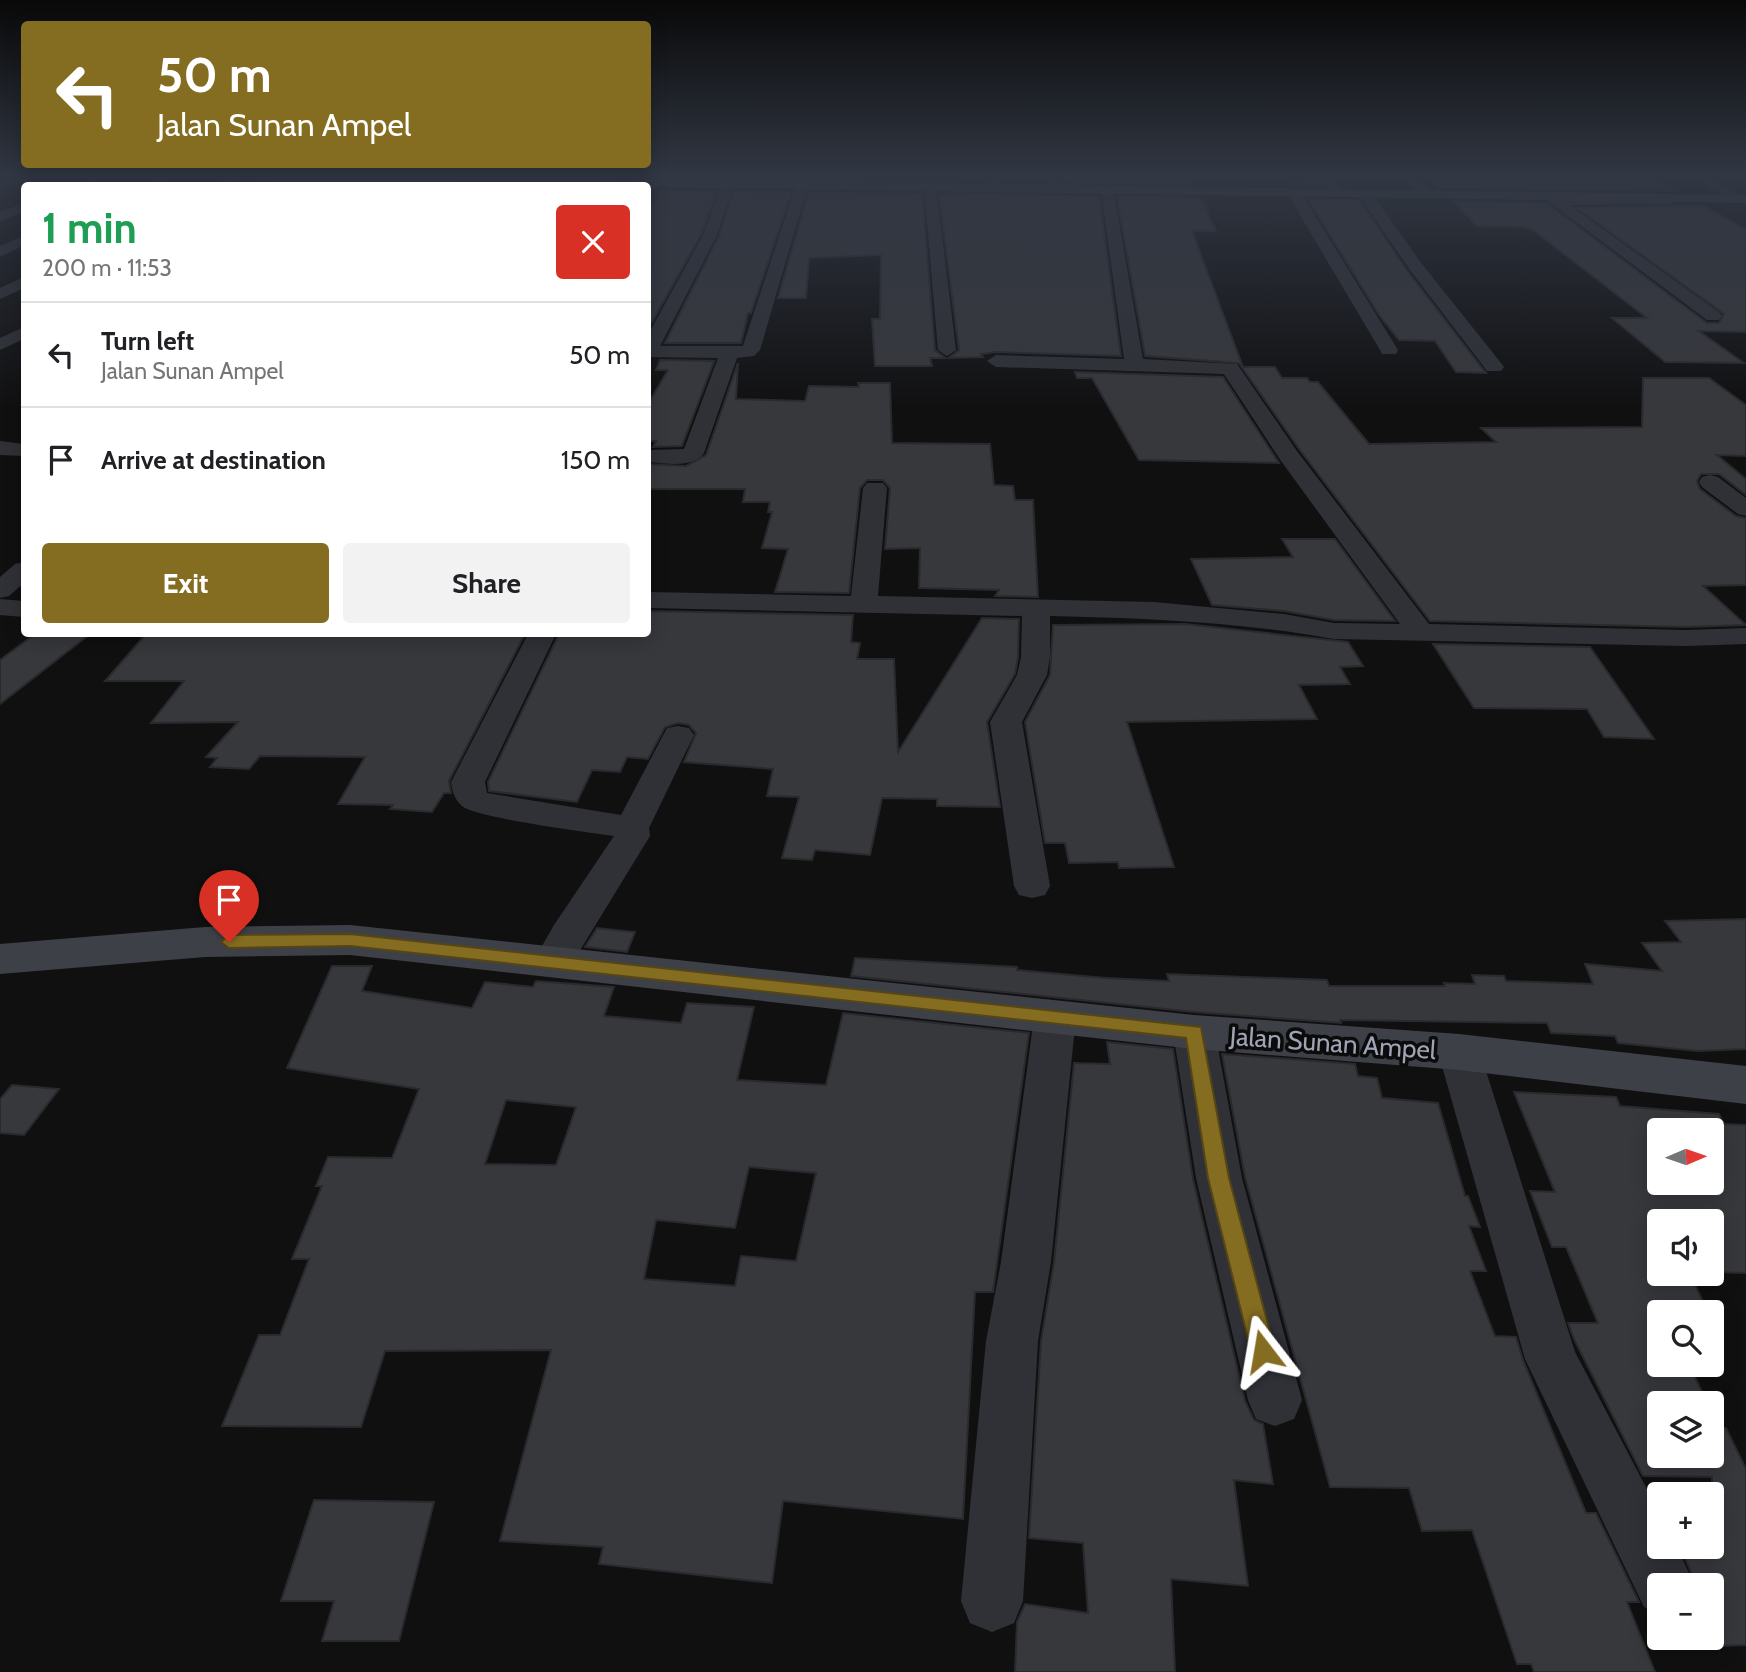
<!DOCTYPE html>
<meta charset="utf-8">
<style>
:root{--surface:#fff;--page:#f2f2f2;--text:#202124;--muted:#757577;--line:#e0e0e0;--accent:#846c20}
body{margin:0;font-family:Cabin,sans-serif;background:var(--page);color:var(--text);height:100vh;display:flex;flex-direction:column;font-size:26px;white-space:nowrap}
*{box-sizing:border-box;margin:0}
p{font-size:23px;color:var(--muted)}
.icon{flex:none;width:38px;height:38px;fill:none;stroke:currentColor;stroke-width:2;stroke-linecap:round;stroke-linejoin:round}
.map{position:relative;flex:1;overflow:hidden}
.panel{position:absolute;left:21px;top:182px;width:630px;height:455px;display:flex;flex-direction:column;background:var(--surface);border-radius:7px;box-shadow:0 4px 18px #0003}
.panel>*{flex:none}
.banner{position:absolute;left:21px;top:21px;width:630px;height:147px;border-radius:7px;box-shadow:0 4px 18px #0003;background:#846c20;color:#fff;overflow:hidden}
.needle{width:46px;rotate:88deg}
.buttons{position:absolute;left:1647px;top:1118px;display:grid;gap:14px}
.buttons a{display:grid;place-items:center;width:77px;height:77px;border-radius:7px;background:var(--surface);box-shadow:0 4px 18px #0003;font-size:35px}
.pin{position:absolute;display:grid;place-items:center;width:60px;height:60px;color:#fff;margin:-72px -30px;border-radius:50% 50% 50% 0;rotate:-45deg;box-shadow:0 0 7px #0007}
.pin .icon{rotate:45deg}
.me{position:absolute;width:77px;margin:-38px;rotate:346deg;stroke-linejoin:round;filter:drop-shadow(0 0 5px #0008)}
.turn{display:flex;align-items:center;gap:24px;height:147px;padding:0 21px;font-size:32px}
.turn .icon{width:91px;height:91px;stroke-width:2.5}
.turn b{display:block;font-size:49px;line-height:60px}
.round{display:grid;place-items:center;flex:none;width:74px;height:74px;border-radius:7px;background:var(--page)}
.overview{display:flex;align-items:center;justify-content:space-between;height:119px;padding:0 21px}
h1{font-size:42px;font-weight:700;line-height:52px;color:#1e9e55}
.primary-button{display:flex;gap:14px;margin-top:auto;padding:14px 21px}
.primary-button a{flex:1;height:80px;border-radius:7px;background:var(--accent);color:#fff;font-size:28px;font-weight:700;line-height:80px;text-align:center}
.primary-button a+a{background:var(--page);color:var(--text)}
ul{padding:0;list-style:none}
li{display:flex;align-items:center;gap:21px;height:105px;padding:0 21px;border-top:2px solid var(--line)}
li div{flex:1}
li b{display:block;font-size:26px}
li em{font-style:normal}
.map>svg:first-child{display:block}
.building{fill:#37383c;stroke:#2a292e;stroke-width:2;fill-rule:evenodd}
.lines{fill:none;stroke-linecap:round;stroke-linejoin:round}
.minor{fill:#303137;fill-rule:evenodd}
.secondary{fill:#3e4047;fill-rule:evenodd}
.route{fill:#846c20;stroke:#564615;stroke-width:2}
.labels{text-anchor:middle;stroke-width:7;stroke-linejoin:round;paint-order:stroke}
.street-label{font-size:26px;fill:#9fa4b4;stroke:#0b0b0c}
</style>
<div class="map">
<svg width="1746" height="1672" viewBox="0 0 1746 1672">
<rect width="100%" height="100%" fill="#101011"/>
<path class="building" d="M670,174H846L845,179L669,177Z
M1003,174H1047V182L1002,181Z
M1064,174H1184L1191,184L1064,182Z
M1297,174H1315L1324,186H1287L1285,183L1304,184Z
M1423,174H1642L1675,191L1438,188Z
M661,190L717,191L701,234L652,322H648V266L650,259H648V212Z
M734,191L791,192L751,313H748L741,343H665L719,236Z
M809,192L922,194L935,350L945,358H930L932,366H875L872,319H880L881,255L809,258L806,298H778Z
M939,194L1099,196L1121,356L996,352L981,354L983,357L949,358L959,350Z
M1117,196L1200,198L1208,208H1205L1216,231H1192L1243,367H1275L1282,378H1307L1310,382H1318L1369,444L1496,442L1481,428L1642,427L1643,378H1709L1746,405V456L1717,455L1746,479V495L1719,474H1701L1697,481L1700,489L1736,516L1746,518V585L1703,586L1746,625L1686,627L1430,621L1299,449L1239,363L1145,356Z
M1308,199L1359,200L1408,272L1486,373L1456,372L1435,341L1399,340L1379,315Z
M1452,201L1546,203L1707,323H1719L1724,314L1577,208L1701,205L1746,229V332L1699,331L1744,363L1665,362L1612,318H1647L1533,230L1522,227L1477,226Z
M660,360L714,361L682,446L653,447L656,441H648V404L668,370H656Z
M738,363L736,399L805,401L809,386L859,387L858,383H890L892,443L990,444L994,485L1013,486L1015,500H1033L1038,597L995,596L999,590L919,588L920,548L885,549L890,488L883,480H867L860,488L849,593L775,592L788,549L762,548L772,512H768L770,502H743L745,489H648V464L686,466L706,455Z
M1075,372L1223,377L1279,463L1139,460L1092,378H1077Z
M1282,539H1335L1395,621L1334,620L1284,611L1212,605L1191,559L1293,557Z
M648,611L853,615L851,642L860,643L857,659H894L898,752L982,618L1019,619L1018,657L1015,674L987,722L1000,807L937,806V799L882,798L870,855L815,850L812,860L782,858L799,797L767,796L773,769L684,762L696,733L689,725L678,723L665,727L648,759L627,757L620,772L592,770L577,802L489,791L488,782L559,634H648Z
M1185,624L1348,642L1363,666L1340,667L1350,684L1299,685L1317,719L1127,722L1174,867L1119,868L1118,862L1069,863L1065,843H1045L1025,722L1050,675L1053,625Z
M35,634H90L0,704V660Z
M146,634L375,636L377,634L435,636L436,634H525L449,781L451,793H444L432,812L390,809L393,805L338,804L365,757L260,756L249,769L210,767L217,758L206,757L238,722L151,723L184,681H105Z
M1433,644L1590,647L1654,739L1604,737L1587,709L1474,708Z
M1746,919V1049L1698,1051L1618,1043L1615,1036L1551,1033L1547,1023L1340,1020L1341,1023L1194,1012L851,976L855,958L1017,967V970L1106,978L1169,981L1167,974L1327,980L1329,986H1445L1444,983L1475,984L1472,975L1504,976L1506,981L1593,984L1585,964L1662,971L1642,943L1681,942L1665,921Z
M597,928L635,932L627,952L585,947Z
M332,966H372L362,991L472,1008L485,982L533,987L536,981L614,987L604,1016L681,1023L687,1003L754,1007L737,1080L826,1085L843,1013L1029,1033L993,1292H975L963,1519L783,1501L772,1583L599,1564L603,1547L500,1541L551,1350L385,1351L361,1427L222,1426L259,1335H280L309,1259H292L322,1186H316L328,1157L392,1158L419,1089L287,1068ZM506,1100L576,1107L556,1165L485,1164ZM749,1167L816,1173L796,1261L741,1256L735,1286L644,1279L656,1220L735,1228Z
M1107,1042L1173,1049L1193,1179L1245,1401L1254,1420L1263,1424L1273,1484L1234,1480L1248,1586L1171,1579L1175,1672H1015L1017,1622L1025,1604L1088,1613L1083,1543L1029,1538L1041,1341L1054,1262L1074,1063L1110,1064Z
M1222,1054L1355,1064L1358,1076L1377,1078L1382,1098L1438,1103L1465,1196H1468L1480,1227L1469,1226L1486,1271H1470L1495,1336L1516,1337L1523,1360L1586,1513H1596L1639,1602H1627L1655,1672H1534L1531,1664H1517L1472,1530L1422,1531L1409,1488L1330,1487L1245,1177Z
M12,1085L59,1089L24,1135L0,1133V1099Z
M1514,1092L1616,1097L1620,1106L1719,1114L1724,1124L1746,1125V1273L1712,1272V1222H1659V1274H1690L1707,1310L1659,1306L1662,1312H1659V1365H1689L1708,1404H1659V1456H1712V1410L1721,1428H1726L1746,1469V1645L1719,1646L1712,1629V1586H1697L1680,1547H1712V1477L1643,1476L1574,1339L1568,1323H1598L1566,1247H1552L1530,1191L1555,1192ZM1659,1130H1712V1183H1659Z
M314,1500L434,1502L399,1641H322L334,1601H281Z"/>
<g class="lines">
<path class="minor" d="M23,174H40L0,191V183Z
M95,174L109,175L89,186H71Z
M165,174L177,176L160,186H142Z
M233,174L242,177L229,186H212Z
M305,174L311,178L301,186H285Z
M849,174H861L857,189L852,190L846,186Z
M988,174H1000L999,191L994,192L988,188Z
M1049,174H1061V191H1051Z
M1318,174H1330L1346,193L1344,196H1334Z
M1400,174H1413L1434,194L1427,198L1422,197Z
M1688,174H1703L1745,199L1738,203L1733,202Z
M728,180L734,184L717,235L660,346H743L796,185L802,181L808,185L760,350L754,356L737,358L704,453C692,469 665,463 648,462V450L684,449L718,358L648,357V335L703,235L722,184Z
M930,183L936,187L956,350L947,356L938,350L924,187Z
M1107,185L1113,189L1143,359L1237,364L1297,451L1429,624L1686,630L1746,628V644L1686,646L1334,639C1240,622 1145,618 1050,616V657L1047,675L1022,722L1050,886L1045,895L1032,898L1019,895L1014,886L990,722L1017,675L1021,657L1022,616L648,608V592L851,596L863,488L867,483H883L887,488L878,596L1154,602L1284,614L1334,623L1400,624L1281,461L1224,374L996,367L987,361L996,355L1124,359L1101,189Z
M1294,189L1301,193L1398,350L1396,354H1382L1380,350L1287,193Z
M1364,189L1369,190L1422,264L1501,363L1504,367L1501,371H1487L1410,270L1357,193Z
M1662,194L1673,198V204L1569,205L1719,312L1722,316L1719,320H1707L1548,201L1555,197H1656Z
M24,203V212L0,221V212Z
M24,236V245L0,257V246Z
M24,277V288L0,299V288Z
M24,327V339L0,350V338Z
M0,441L24,444V456L0,455Z
M1710,475L1718,477L1746,498V516L1738,514L1702,487L1699,482L1702,477Z
M24,562V583L9,596L0,598V577L15,564Z
M0,599L24,601V617L0,615Z
M528,634H556L485,782L487,793L621,815L667,728L678,726L689,728L694,735L649,828L650,836L568,970L554,974L540,970L534,960L554,925L614,836C589,832 476,818 462,806C455,800 452,791 451,782Z
M1055,1002L1070,1006L1076,1017L1051,1262L1038,1341L1023,1601L1014,1623L992,1632L970,1623L961,1601L986,1341L1001,1262L1034,1017L1040,1006Z
M1194,1016L1209,1021L1215,1032L1242,1178L1302,1400L1294,1419L1275,1426L1256,1419L1248,1400L1196,1178L1173,1032L1179,1021Z
M1459,1036L1474,1041L1480,1052L1575,1352L1659,1512V1547H1677L1695,1586H1659V1614L1644,1607L1525,1359L1438,1052L1444,1041Z"/>
<path class="secondary" d="M30,174H313L1746,195V203L37,178Z
M350,925L1194,1015L1459,1034L1746,1066V1104L1459,1070L1194,1049L350,955L205,957L0,974V944L205,927Z"/>
</g>
<linearGradient id="sky" x2="0" y2="1"><stop stop-color="#090909"/><stop offset="0.43" stop-color="#313743"/><stop offset="1" stop-color="#313743" stop-opacity="0"/></linearGradient>
<rect width="1746" height="408" fill="url(#sky)"/>
<path class="route" d="M350,934L1201,1027L1229,1178L1275,1351L1271,1359L1263,1362L1254,1359L1251,1351L1208,1178L1186,1038L350,946L229,948L221,942L229,935Z"/>
<g class="labels">
<g class="street-label">
<text transform="translate(1333 1043) rotate(4)" y="9">Jalan Sunan Ampel</text>
</g>
</g>
</svg>
<div class="buttons">
<a><svg class="needle" viewBox="-14 -14 28 28"><path d="M0-13l5 13h-10z" fill="#e53935"/><path d="M0 13l5-13h-10z" fill="#757577"/></svg></a>
<a><svg class="icon" aria-label="sound" viewBox="0 0 24 24"><path d="M4 9h4l5-4v14l-5-4H4zM17 9q2 3 0 6"/></svg></a>
<a><svg class="icon" aria-label="search" viewBox="0 0 24 24"><circle cx="10" cy="10" r="6"/><path d="M15 15l6 6"/></svg></a>
<a><svg class="icon" aria-label="layers" viewBox="0 0 24 24"><path d="M12 4l9 5-9 5-9-5zM3 14l9 5 9-5"/></svg></a>
<a>+</a>
<a>−</a>
</div>
<div class="pin" style="left:229px;top:942px;background:#d93025"><svg class="icon" aria-label="arrive" viewBox="0 0 24 24"><path d="M6 21V4h12l-3 4 3 4H6"/></svg></div>
<svg class="me" style="left:1263px;top:1351px" viewBox="-20 -20 40 40"><path d="M0-17L14 15 0 8-14 15z" fill="#846c20" stroke="#fff" stroke-width="4"/></svg>
<div class="banner">
<div class="turn"><svg class="icon" aria-label="left" viewBox="0 0 24 24"><path d="M17 20v-9H6M10 6l-5 5 5 5"/></svg><div><b>50 m</b>Jalan Sunan Ampel</div></div>
</div>
<section class="panel">
<div class="overview"><div><h1>1 min</h1><p>200 m · 11:53</p></div><a class="round" style="background:#d93025;color:#fff"><svg class="icon" aria-label="close" viewBox="0 0 24 24"><path d="M6 6l12 12M18 6L6 18"/></svg></a></div>
<ul>
<li><svg class="icon" aria-label="left" viewBox="0 0 24 24"><path d="M17 20v-9H6M10 6l-5 5 5 5"/></svg><div><b>Turn left</b><p>Jalan Sunan Ampel</p></div><em>50 m</em></li>
<li><svg class="icon" aria-label="arrive" viewBox="0 0 24 24"><path d="M6 21V4h12l-3 4 3 4H6"/></svg><div><b>Arrive at destination</b></div><em>150 m</em></li>
</ul>
<div class="primary-button"><a>Exit</a><a>Share</a></div>
</section>
</div>
